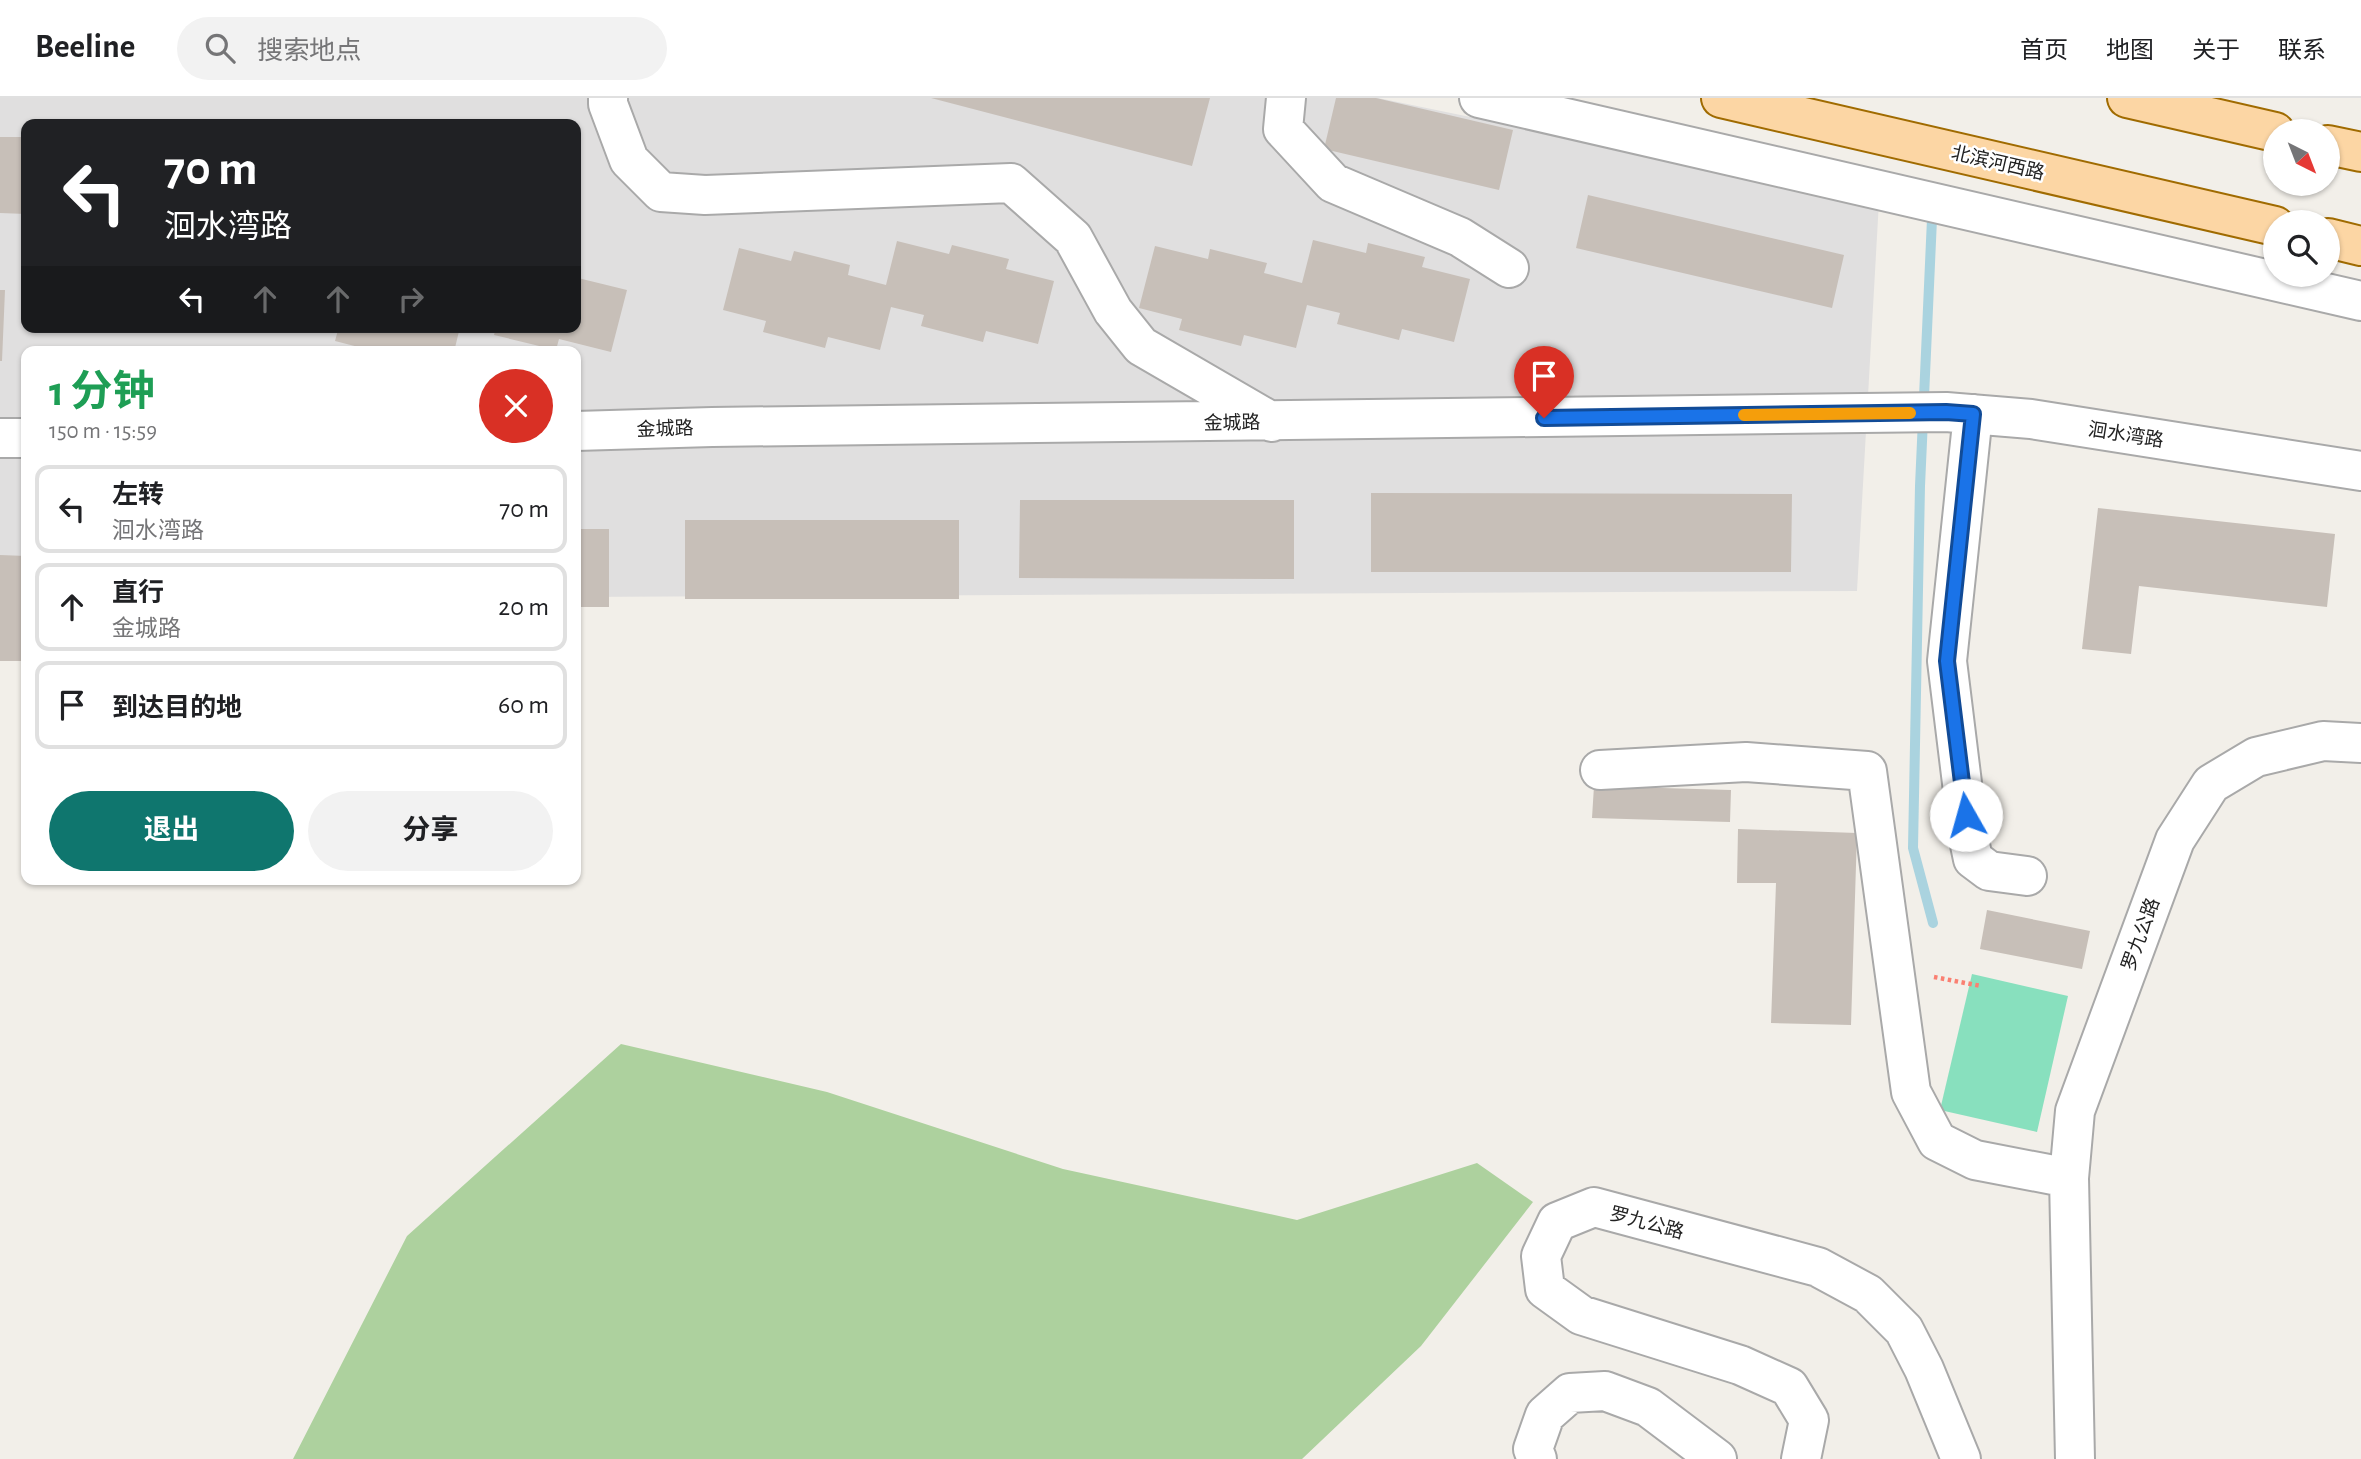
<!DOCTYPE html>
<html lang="zh">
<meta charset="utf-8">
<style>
:root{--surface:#fff;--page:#f2f2f2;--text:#202124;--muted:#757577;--line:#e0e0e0;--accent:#0f766e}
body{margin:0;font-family:"Alegreya Sans","Noto Sans SC",sans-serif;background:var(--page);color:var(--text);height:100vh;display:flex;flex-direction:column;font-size:26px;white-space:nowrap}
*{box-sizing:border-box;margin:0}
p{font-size:23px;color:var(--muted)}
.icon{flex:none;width:38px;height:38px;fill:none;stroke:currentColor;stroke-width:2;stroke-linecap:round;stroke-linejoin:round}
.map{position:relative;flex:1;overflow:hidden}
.details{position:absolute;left:21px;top:248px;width:560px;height:539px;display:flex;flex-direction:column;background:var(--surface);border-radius:14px;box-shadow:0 2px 5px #0004}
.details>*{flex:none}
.top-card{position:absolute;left:21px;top:21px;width:560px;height:214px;border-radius:14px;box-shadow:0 2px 5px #0004;background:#202124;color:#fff;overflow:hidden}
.needle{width:46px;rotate:138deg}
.fabs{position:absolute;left:2263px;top:21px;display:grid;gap:14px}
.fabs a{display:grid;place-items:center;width:77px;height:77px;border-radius:50%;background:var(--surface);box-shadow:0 2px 5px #0004;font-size:35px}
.pin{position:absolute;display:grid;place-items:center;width:60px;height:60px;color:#fff;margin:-72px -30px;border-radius:50% 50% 50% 0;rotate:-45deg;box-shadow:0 0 7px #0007}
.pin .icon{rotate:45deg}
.me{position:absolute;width:77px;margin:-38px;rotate:353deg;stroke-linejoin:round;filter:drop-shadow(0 0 5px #0008)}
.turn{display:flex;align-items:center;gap:24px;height:147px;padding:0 28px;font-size:32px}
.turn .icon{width:91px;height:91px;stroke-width:2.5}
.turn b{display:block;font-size:49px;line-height:60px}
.lanes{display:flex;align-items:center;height:66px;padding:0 28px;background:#0003;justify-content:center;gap:35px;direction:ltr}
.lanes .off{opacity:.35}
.round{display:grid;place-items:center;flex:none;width:74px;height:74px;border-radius:37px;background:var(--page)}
.summary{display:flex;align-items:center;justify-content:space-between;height:119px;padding:0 28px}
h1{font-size:42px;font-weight:700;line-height:52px;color:#1e9e55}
.button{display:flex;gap:14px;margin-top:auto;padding:14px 28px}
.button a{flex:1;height:80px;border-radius:42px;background:var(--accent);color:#fff;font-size:28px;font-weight:700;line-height:80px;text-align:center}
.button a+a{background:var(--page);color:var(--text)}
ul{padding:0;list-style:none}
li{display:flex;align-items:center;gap:21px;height:88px;margin:0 14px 10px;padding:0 14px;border:4px solid var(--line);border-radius:14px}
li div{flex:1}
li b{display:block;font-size:26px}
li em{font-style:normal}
header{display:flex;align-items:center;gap:42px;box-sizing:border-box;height:98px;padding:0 35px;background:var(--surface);border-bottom:2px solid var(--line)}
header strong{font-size:33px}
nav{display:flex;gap:38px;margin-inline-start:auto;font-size:24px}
.search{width:490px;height:63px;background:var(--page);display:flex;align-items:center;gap:18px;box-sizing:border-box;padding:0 24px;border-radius:38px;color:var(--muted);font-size:26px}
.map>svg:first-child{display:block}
.residential{fill:#e0dfdf;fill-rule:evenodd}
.forest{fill:#add19e}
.pitch{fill:#88e0be}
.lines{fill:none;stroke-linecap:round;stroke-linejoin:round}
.stream{stroke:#aad3df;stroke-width:10}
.building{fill:#c7bfb8}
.minor-casing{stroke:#a9a9a9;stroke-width:42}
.major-casing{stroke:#a06b00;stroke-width:42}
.path{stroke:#fa8072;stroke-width:4.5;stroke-dasharray:3.5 3.5;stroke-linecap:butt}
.minor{stroke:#fff;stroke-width:38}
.major{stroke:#fcd6a4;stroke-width:38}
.route-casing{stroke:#114b97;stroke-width:18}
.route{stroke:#1a73e8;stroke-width:12}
.slow{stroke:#f59e0b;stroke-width:12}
.labels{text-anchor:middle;stroke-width:5;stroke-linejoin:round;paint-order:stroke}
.street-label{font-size:19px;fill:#222;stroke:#fff}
</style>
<header>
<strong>Beeline</strong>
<div class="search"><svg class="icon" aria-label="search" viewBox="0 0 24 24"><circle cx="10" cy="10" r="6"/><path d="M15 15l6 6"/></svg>搜索地点</div>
<nav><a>首页</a><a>地图</a><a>关于</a><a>联系</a></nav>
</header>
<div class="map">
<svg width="2361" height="1361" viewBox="0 0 2361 1361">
<rect width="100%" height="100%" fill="#f2efe9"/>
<path class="residential" d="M0,0H1378L1879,103L1857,493L576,499V254H26V501H0ZM26,26H576V229H26Z"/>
<path class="forest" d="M621,946L827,994L1063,1071L1297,1122L1477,1065L1533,1104L1421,1248L1302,1361H293L407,1138Z"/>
<path class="pitch" d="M1972,876L2068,898L2037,1034L1940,1012Z"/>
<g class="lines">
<path class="stream" d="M1932,121L1920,388L1913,750L1933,825"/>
</g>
<path class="building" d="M931,0H1210L1192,68Z
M1336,0H1376L1513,32L1499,92L1324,51Z
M0,39H26V116L0,115Z
M1588,97L1844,157L1832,210L1576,150Z
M1313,142L1366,155L1368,145L1425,159L1422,169L1470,181L1454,244L1402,231L1399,242L1337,226L1340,215L1307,207L1296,250L1244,237L1241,248L1179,232L1182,221L1139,210L1155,148L1208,161L1210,151L1267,165L1264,175L1302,185Z
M897,143L949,156L952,147L1009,161L1006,171L1054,183L1038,246L986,233L983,244L921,228L924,217L891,209L880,252L828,239L825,250L763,234L766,223L723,212L739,150L791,163L794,153L850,167L848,177L886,187Z
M576,168L581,170L578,180L627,192L611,254L559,241L556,252L494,237L496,229H576Z
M0,192H5L2,263H0Z
M331,229H460L454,254H425L400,248L399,254H378L335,243L338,232Z
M1371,395L1792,396L1791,474H1371Z
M1020,402H1294V481L1019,480Z
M2098,410L2335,436L2327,509L2139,488L2131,556L2082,551Z
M685,422H959V501H685Z
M576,431H609V509H576Z
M0,457L26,458V563H0Z
M1594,688L1731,692L1730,724L1592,720Z
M1738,731L1857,735L1851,927L1771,925L1776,785H1737Z
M1987,812L2090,833L2082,871L1980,851Z"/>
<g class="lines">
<g class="minor-casing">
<path id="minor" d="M608,0V6L629,62L661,94L705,97L1011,85L1073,140L1113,213L1141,248L1272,324
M1286,0L1283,31L1333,85L1460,139L1509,170
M1479,0L2361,203
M1973,316L1947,563L1969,742L1973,761L1989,773L2027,778
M576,333L712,329L1946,314L2031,321L2361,373
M0,340H26
M1600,672L1746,664L1867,673L1911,994L1937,1043L1975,1062L2069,1080
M1537,1361L1533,1351L1545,1317L1570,1295L1605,1293L1648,1309L1717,1361
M1801,1361L1809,1322L1789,1289L1740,1267L1581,1217L1545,1191L1541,1158L1557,1124L1594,1109L1818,1169L1868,1196L1904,1232L1924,1271L1961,1361
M2075,1361L2069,1080L2075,1013L2175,742L2211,686L2256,659L2323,643L2361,645"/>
</g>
<g class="major-casing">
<path id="major" d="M1721,0L2275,128
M2127,0L2275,34
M2328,47L2361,54
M2328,140L2361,148"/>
</g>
<path class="path" d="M1934,879L1981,888"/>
<use href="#minor" class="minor"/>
<use href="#major" class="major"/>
</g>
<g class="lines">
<g class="route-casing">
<path id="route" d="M1544,320L1946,314L1973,316L1947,563L1966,717"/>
</g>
<use href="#route" class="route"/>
<path class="slow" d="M1744,317L1910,315"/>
</g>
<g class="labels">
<g class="street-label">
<text transform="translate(1998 64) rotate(13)" y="7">北滨河西路</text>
<text transform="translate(1232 324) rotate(-1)" y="7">金城路</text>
<text transform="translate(665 330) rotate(-2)" y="7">金城路</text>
<text transform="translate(2126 336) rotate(9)" y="7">洄水湾路</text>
<text transform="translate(2140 836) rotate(-70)" y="7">罗九公路</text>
<text transform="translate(1647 1124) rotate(15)" y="7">罗九公路</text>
</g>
</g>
</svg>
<div class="fabs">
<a><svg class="needle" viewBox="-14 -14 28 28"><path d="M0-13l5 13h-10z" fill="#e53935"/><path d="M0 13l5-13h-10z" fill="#757577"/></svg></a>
<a><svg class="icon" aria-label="search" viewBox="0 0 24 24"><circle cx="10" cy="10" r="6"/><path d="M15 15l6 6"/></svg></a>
</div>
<div class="pin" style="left:1544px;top:320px;background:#d93025"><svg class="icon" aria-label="arrive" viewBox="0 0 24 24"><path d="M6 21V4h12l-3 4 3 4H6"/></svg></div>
<svg class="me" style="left:1966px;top:717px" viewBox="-20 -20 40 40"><circle r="19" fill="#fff"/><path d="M0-13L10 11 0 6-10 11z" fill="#1a73e8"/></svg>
<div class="top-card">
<div class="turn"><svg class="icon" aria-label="left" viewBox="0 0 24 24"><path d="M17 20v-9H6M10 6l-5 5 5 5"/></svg><div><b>70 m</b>洄水湾路</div></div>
<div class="lanes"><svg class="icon" aria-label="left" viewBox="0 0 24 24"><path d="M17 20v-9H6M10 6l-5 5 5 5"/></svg><svg class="icon off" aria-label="ahead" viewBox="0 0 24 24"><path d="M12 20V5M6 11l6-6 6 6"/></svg><svg class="icon off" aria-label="ahead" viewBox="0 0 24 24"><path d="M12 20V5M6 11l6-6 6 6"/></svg><svg class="icon off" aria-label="right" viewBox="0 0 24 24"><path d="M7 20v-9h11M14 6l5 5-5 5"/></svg></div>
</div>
<section class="details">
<div class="summary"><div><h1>1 分钟</h1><p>150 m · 15:59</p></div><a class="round" style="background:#d93025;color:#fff"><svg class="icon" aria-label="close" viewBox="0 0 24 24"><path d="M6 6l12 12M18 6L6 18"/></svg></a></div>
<ul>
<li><svg class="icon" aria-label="left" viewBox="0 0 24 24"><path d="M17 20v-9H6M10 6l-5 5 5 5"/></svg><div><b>左转</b><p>洄水湾路</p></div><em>70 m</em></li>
<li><svg class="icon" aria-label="ahead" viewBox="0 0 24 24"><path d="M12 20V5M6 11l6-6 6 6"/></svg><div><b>直行</b><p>金城路</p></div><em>20 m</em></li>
<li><svg class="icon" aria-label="arrive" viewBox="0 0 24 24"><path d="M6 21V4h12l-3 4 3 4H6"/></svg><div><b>到达目的地</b></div><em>60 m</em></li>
</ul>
<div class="button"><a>退出</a><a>分享</a></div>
</section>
</div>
